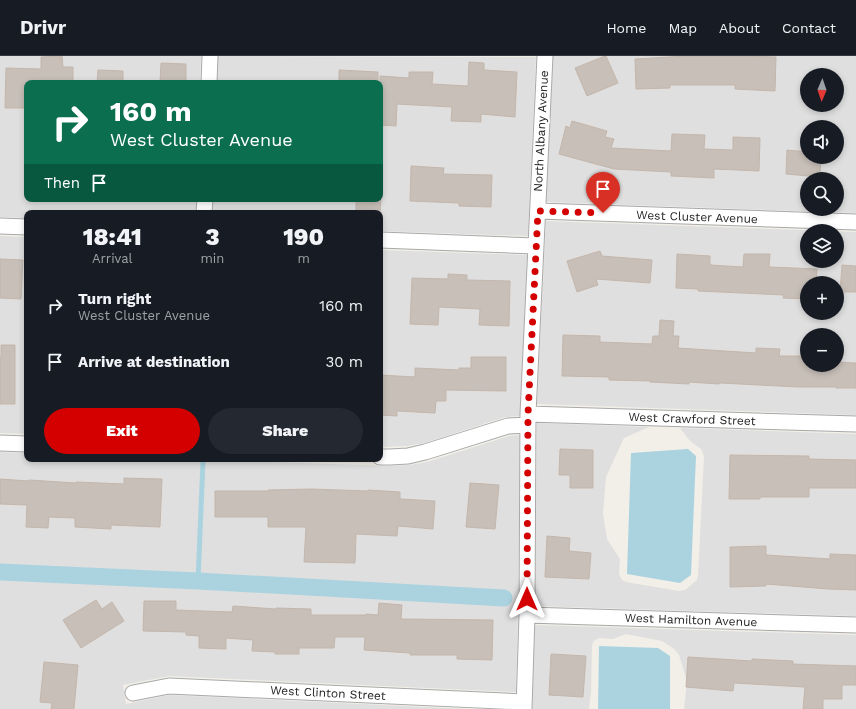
<!DOCTYPE html>
<meta charset="utf-8">
<style>
:root{--surface:#171b24;--page:#242831;--text:#f1f3f6;--muted:#9ea1a6;--line:#363941;--accent:#d40000}
body{margin:0;font-family:"Work Sans",sans-serif;background:var(--page);color:var(--text);height:100vh;display:flex;flex-direction:column;font-size:15px;white-space:nowrap}
*{box-sizing:border-box;margin:0}
p{font-size:13px;color:var(--muted)}
.icon{flex:none;width:22px;height:22px;fill:none;stroke:currentColor;stroke-width:2;stroke-linecap:round;stroke-linejoin:round}
.map{position:relative;flex:1;overflow:hidden}
.drawer{position:absolute;left:24px;top:154px;width:359px;height:252px;display:flex;flex-direction:column;background:var(--surface);border-radius:8px;box-shadow:0 2px 6px #0003}
.drawer>*{flex:none}
.banner{position:absolute;left:24px;top:24px;width:359px;height:122px;border-radius:8px;box-shadow:0 2px 6px #0003;background:#0b6e4f;color:#fff;overflow:hidden}
.needle{width:26px;rotate:182deg}
.controls{position:absolute;left:800px;top:12px;display:grid;gap:8px}
.controls a{display:grid;place-items:center;width:44px;height:44px;border-radius:50%;background:var(--surface);box-shadow:0 2px 6px #0003;font-size:20px}
.pin{position:absolute;display:grid;place-items:center;width:34px;height:34px;color:#fff;margin:-41px -17px;border-radius:50% 50% 50% 0;rotate:-45deg;box-shadow:0 0 4px #0007}
.pin .icon{rotate:45deg}
.me{position:absolute;width:44px;margin:-22px;rotate:0deg;stroke-linejoin:round;filter:drop-shadow(0 0 3px #0008)}
.turn{display:flex;align-items:center;gap:14px;height:84px;padding:0 20px;font-size:18px}
.turn .icon{width:52px;height:52px;stroke-width:2.5}
.turn b{display:block;font-size:28px;line-height:34px}
.then{display:flex;align-items:center;height:38px;padding:0 20px;background:#0003;gap:8px;font-size:15px}
.eta{display:flex;justify-content:space-evenly;align-items:center;height:68px;text-align:center}
.eta b{font-size:24px;font-weight:800;line-height:28px}
.button{display:flex;gap:8px;margin-top:auto;padding:8px 20px}
.button a{flex:1;height:46px;border-radius:24px;background:var(--accent);color:#fff;font-size:16px;font-weight:800;line-height:46px;text-align:center}
.button a+a{background:var(--page);color:var(--text)}
ul{padding:0;list-style:none}
li{display:flex;align-items:center;gap:12px;height:56px;padding:0 20px}
li div{flex:1}
li b{display:block;font-size:15px}
li em{font-style:normal}
header{display:flex;align-items:center;gap:24px;box-sizing:border-box;height:56px;padding:0 20px;background:var(--surface);border-bottom:1px solid var(--line)}
header strong{font-size:19px}
nav{display:flex;gap:22px;margin-inline-start:auto;font-size:14px}
.map>svg:first-child{display:block}
.residential{fill:#e0dfdf;fill-rule:evenodd}
.water{fill:#aad3df}
.lines{fill:none;stroke-linecap:round;stroke-linejoin:round}
.stream{stroke:#aad3df;stroke-width:5}
.canal{stroke:#aad3df;stroke-width:17}
.building{fill:#c7bfb8;stroke:#c4b6ab}
.street-casing{stroke:#a9a9a9;stroke-width:17}
.street{stroke:#fff;stroke-width:15}
.route{stroke:#d40000;stroke-width:7;stroke-dasharray:0 12.6}
.labels{text-anchor:middle;stroke-width:3.5;stroke-linejoin:round;paint-order:stroke}
.street-label{font-size:12px;fill:#222;stroke:#fff}
</style>
<header>
<strong>Drivr</strong>
<nav><a>Home</a><a>Map</a><a>About</a><a>Contact</a></nav>
</header>
<div class="map">
<svg width="856" height="653" viewBox="0 0 856 653">
<rect width="100%" height="100%" fill="#f2efe9"/>
<path class="residential" d="M0,0H201L200,27H27V143H196V157H27V162L0,161Z
M218,0L536,1L528,180L380,175V157H213V143H380V27H217Z
M553,0H856V157L546,146ZM807,19H837V49H807ZM807,71H837V101H807ZM807,123H837V153H807Z
M546,165L856,176V359L537,348ZM807,175H837V205H807ZM807,227H837V257H807ZM807,279H837V309H807Z
M0,180L27,181V378L0,377Z
M380,194L527,199L520,360L505,361L424,387L407,390L380,391Z
M537,367L649,371L624,382L606,421L603,457L607,483L620,503L619,518L622,524L626,526L679,535L685,534L697,524L698,519L704,400L702,395L701,393L690,385L680,372L856,378V560L535,550Z
M520,379L518,558L516,636L169,620L123,629L126,648L169,639L469,653H0V396L27,397V403H186L389,410L409,409L427,406L509,380Z
M535,569L856,579V653H684L687,625L679,599L674,593L662,585L626,578L613,583L599,582L595,584L593,586L592,590L591,637L589,653H532Z"/>
<path class="water" d="M688,393L696,400L691,519L680,527L627,518L631,397Z
M599,590L658,592L670,600V653H598Z"/>
<g class="lines">
<path class="stream" d="M198,525L203,405"/>
<path class="canal" d="M0,516L198,525L504,542"/>
</g>
<path class="building" d="M62,0L63,11H73V27H27V52H5L6,12L41,13V1Z
M605,0H606L618,27L587,40L575,12Z
M686,0H742L776,1L775,35L735,33V29H670V32L636,33L635,3Z
M469,6L484,7V14L517,16L515,61L481,58V66L451,65L452,51L397,48L396,70L380,69V20L409,22V16H433L432,28L468,30Z
M161,7L186,8V27H160Z
M98,14L123,15V27H97Z
M339,14L378,16V27H339Z
M572,65L607,75L605,81L614,83L611,92L671,95L672,78L705,79L704,93L733,94V81L760,82L759,115L714,113V122L671,120V116L614,113L559,98L566,70L570,72Z
M787,94L807,96V101H821L820,121L786,118Z
M411,110L444,112L443,118L492,119L491,151L459,150V147L410,145Z
M356,143H381L380,156L356,155Z
M600,195L602,200L652,204L650,227L596,223L598,229L577,236L567,205Z
M677,198L710,200V209L743,211L744,198H770L769,211L817,213L816,227H807V243L783,242L784,239L698,235V233L676,232Z
M0,203L23,204L21,243L0,242Z
M842,209L856,210V236H840Z
M448,218L467,219V224L510,225L509,270L479,269L480,253L439,251L438,269L410,268L412,222L448,223Z
M660,264L674,265L673,280H679L678,292L756,297V292L780,293L779,300H807V309H837V306L856,307V332H836V331H798L720,327L719,328L689,326V328L650,326V325L609,324V321L562,320L563,279L600,280V286L652,288L653,280H659Z
M1,289H15V348H0V301H1Z
M471,301H506V335L446,334V345H436L435,357L397,355V360L380,359V319L415,321V312L459,314V312H471Z
M560,393L593,394V432H570V419H559Z
M730,399L809,400V403L856,404V432H809V441H760V443H729Z
M124,422L162,423L160,471L111,469V473L75,471V462L49,461L48,472L26,471L27,449L0,448V423L29,425V424L76,427V426L124,428Z
M470,427L499,429L495,473L466,471Z
M311,433L368,435V434L400,436V443L435,445L433,473L398,470L397,480L356,478L355,507L304,506L306,471H268V461H215V435H268V434Z
M547,480L570,482L569,495L591,497L589,523L545,521Z
M766,490V499L830,503V498L856,499V534L828,533L766,528V530L730,531V491Z
M96,544L102,553L112,546L124,565L81,592L63,564Z
M144,545H176V554L232,556L233,550L276,553V552L311,553V559H366V558L378,559L379,547L402,549L401,563L493,564L492,604L457,603V599H410V597L364,594L365,581H335L334,592H299V598H275V596L252,595L253,584L226,582V593L199,592V580L186,579V576L143,575Z
M551,598L586,600L583,641L549,639Z
M688,601L752,605V603L793,605V608L856,610V629H842V643H823V653H803L805,631H804L734,627L733,635L686,631Z
M44,606L78,609L74,653H51L52,647L40,646Z"/>
<g class="lines">
<g class="street-casing">
<path id="street" d="M209,27L210,0
M538,155L856,166
M204,157L205,143
M0,170L27,171
M380,184L536,190
M528,358L856,368
M0,387L27,388
M380,401H390L408,400L425,396L508,370L528,369
M527,559L856,569
M133,637L169,630L524,646
M524,653L527,559L528,358L545,0"/>
</g>
<use href="#street" class="street"/>
</g>
<g class="lines">
<path class="route" d="M527,543L528,358L538,155L603,157"/>
</g>
<g class="labels">
<g class="street-label">
<text transform="translate(541 75) rotate(-87)" y="4">North Albany Avenue</text>
<text transform="translate(697 161) rotate(2)" y="4">West Cluster Avenue</text>
<text transform="translate(692 363) rotate(2)" y="4">West Crawford Street</text>
<text transform="translate(691 564) rotate(2)" y="4">West Hamilton Avenue</text>
<text transform="translate(328 637) rotate(3)" y="4">West Clinton Street</text>
</g>
</g>
</svg>
<div class="controls">
<a><svg class="needle" viewBox="-14 -14 28 28"><path d="M0-13l5 13h-10z" fill="#e53935"/><path d="M0 13l5-13h-10z" fill="#9ea1a6"/></svg></a>
<a><svg class="icon" aria-label="sound" viewBox="0 0 24 24"><path d="M4 9h4l5-4v14l-5-4H4zM17 9q2 3 0 6"/></svg></a>
<a><svg class="icon" aria-label="search" viewBox="0 0 24 24"><circle cx="10" cy="10" r="6"/><path d="M15 15l6 6"/></svg></a>
<a><svg class="icon" aria-label="layers" viewBox="0 0 24 24"><path d="M12 4l9 5-9 5-9-5zM3 14l9 5 9-5"/></svg></a>
<a>+</a>
<a>−</a>
</div>
<div class="pin" style="left:603px;top:157px;background:#d93025"><svg class="icon" aria-label="arrive" viewBox="0 0 24 24"><path d="M6 21V4h12l-3 4 3 4H6"/></svg></div>
<svg class="me" style="left:527px;top:543px" viewBox="-20 -20 40 40"><path d="M0-17L14 15 0 8-14 15z" fill="#d40000" stroke="#fff" stroke-width="4"/></svg>
<div class="banner">
<div class="turn"><svg class="icon" aria-label="right" viewBox="0 0 24 24"><path d="M7 20v-9h11M14 6l5 5-5 5"/></svg><div><b>160 m</b>West Cluster Avenue</div></div>
<div class="then">Then<svg class="icon" aria-label="arrive" viewBox="0 0 24 24"><path d="M6 21V4h12l-3 4 3 4H6"/></svg></div>
</div>
<section class="drawer">
<div class="eta">
<div><b>18:41</b><p>Arrival</p></div>
<div><b>3</b><p>min</p></div>
<div><b>190</b><p>m</p></div>
</div>
<ul>
<li><svg class="icon" aria-label="right" viewBox="0 0 24 24"><path d="M7 20v-9h11M14 6l5 5-5 5"/></svg><div><b>Turn right</b><p>West Cluster Avenue</p></div><em>160 m</em></li>
<li><svg class="icon" aria-label="arrive" viewBox="0 0 24 24"><path d="M6 21V4h12l-3 4 3 4H6"/></svg><div><b>Arrive at destination</b></div><em>30 m</em></li>
</ul>
<div class="button"><a>Exit</a><a>Share</a></div>
</section>
</div>
